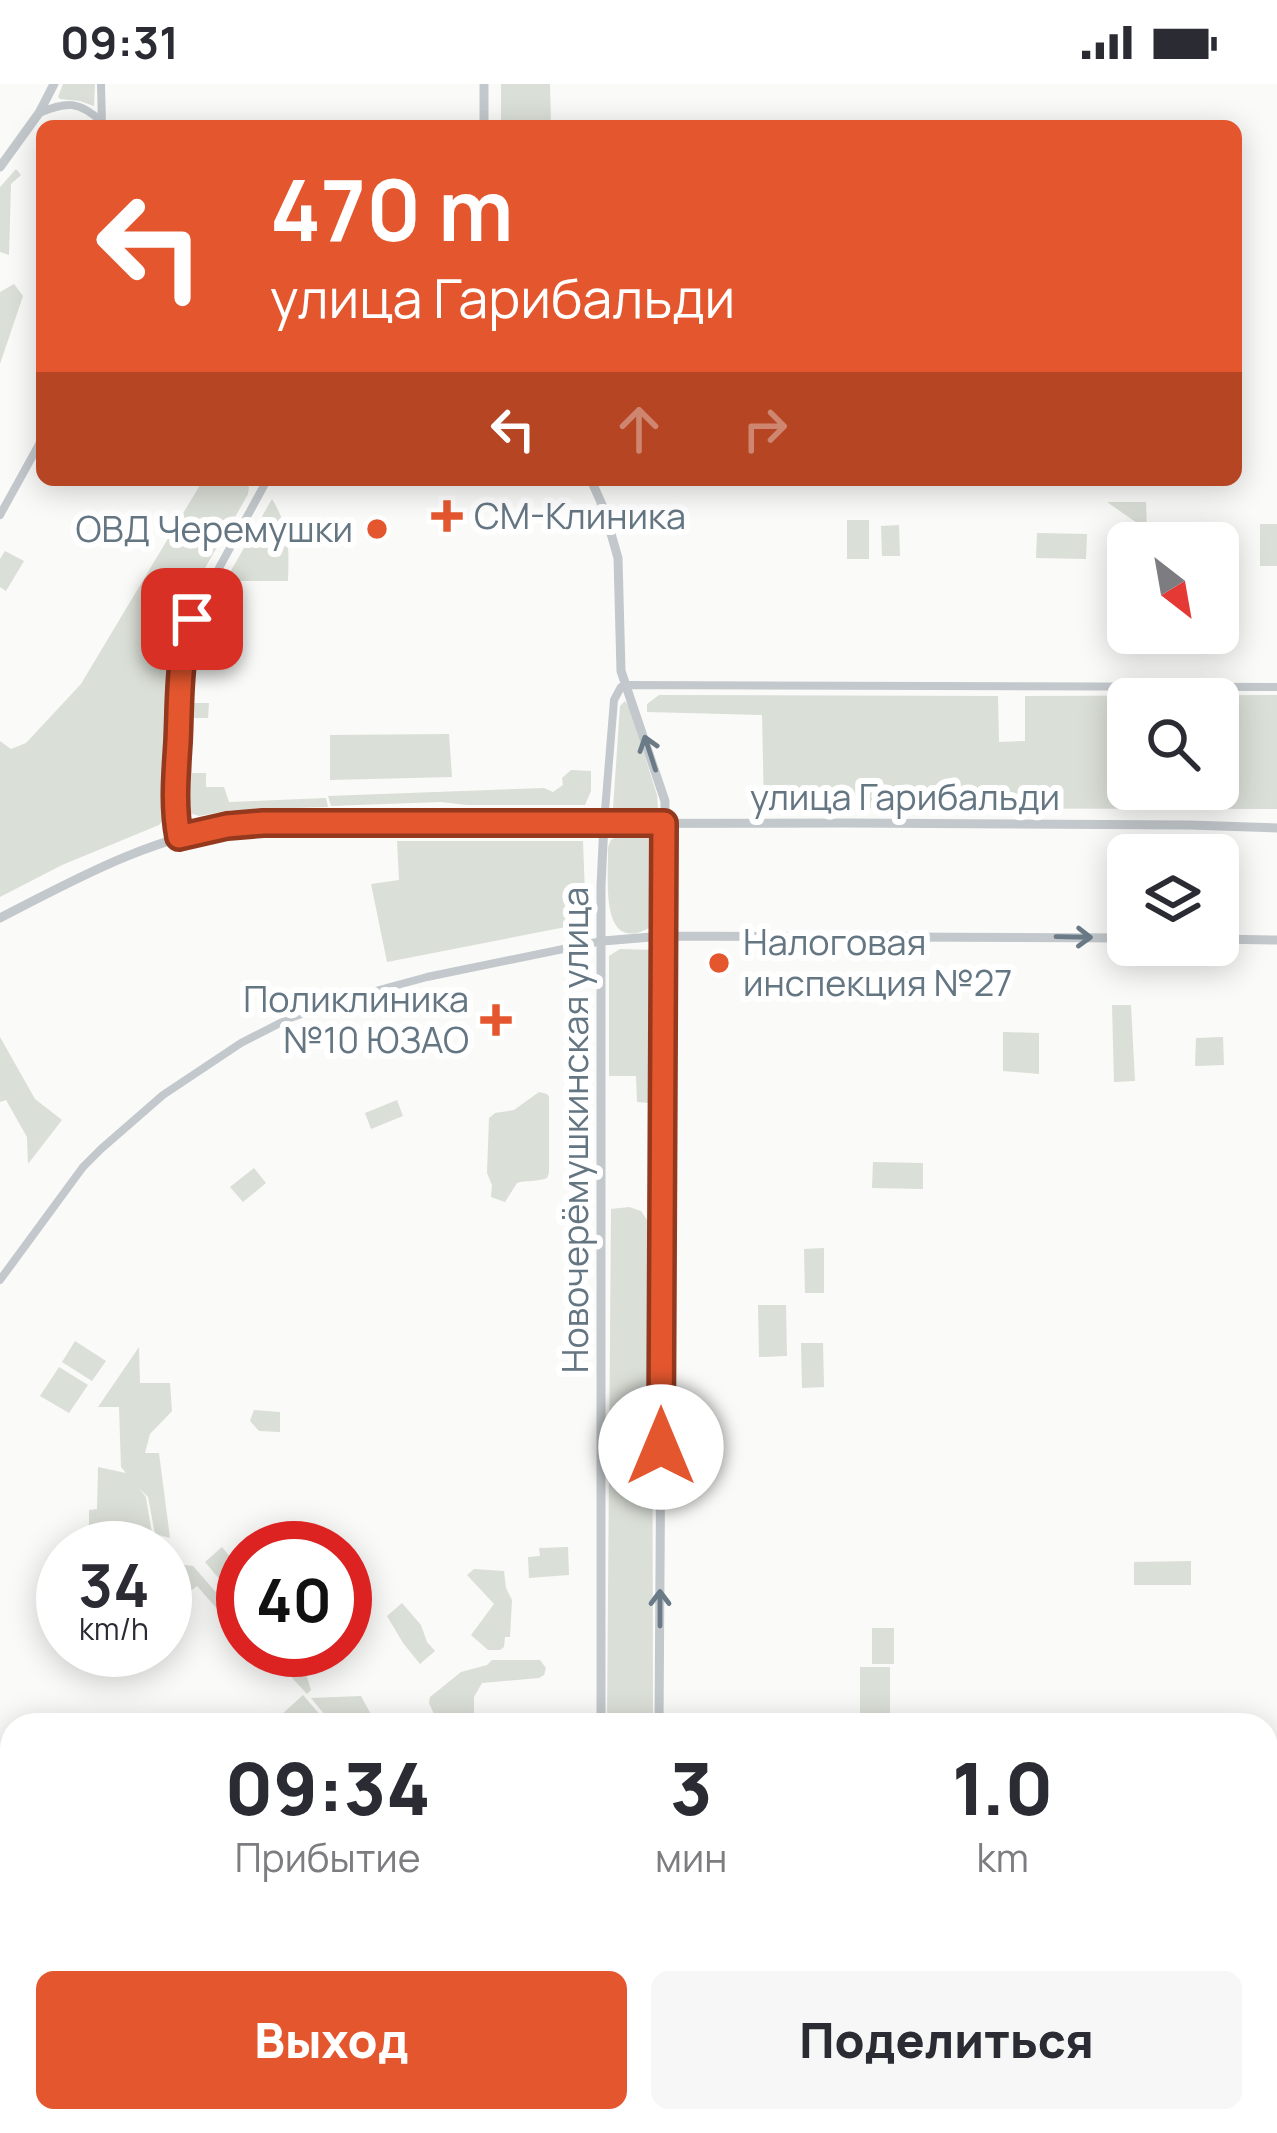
<!DOCTYPE html>
<html lang="ru">
<meta charset="utf-8">
<style>
:root{--surface:#fff;--page:#f7f7f7;--text:#2b2b33;--muted:#7c7c81;--accent:#e4572e}
body{margin:0;font-family:Manrope,sans-serif;background:var(--page);color:var(--text);height:100vh;display:flex;flex-direction:column;font-size:45px;white-space:nowrap}
*{box-sizing:border-box;margin:0}
p{font-size:39px;color:var(--muted)}
.icon{flex:none;width:66px;height:66px;fill:none;stroke:currentColor;stroke-width:2;stroke-linecap:round;stroke-linejoin:round}
.map{position:relative;flex:1;overflow:hidden}
.drawer{position:absolute;left:0px;top:1629px;width:1278px;height:420px;display:flex;flex-direction:column;background:var(--surface);border-radius:36px 36px 0 0;box-shadow:0 6px 30px #0003}
.drawer>*{flex:none}
.banner{position:absolute;left:36px;top:36px;width:1206px;height:366px;border-radius:18px;box-shadow:0 6px 30px #0003;background:#e4572e;color:#fff;overflow:hidden}
.needle{width:78px;rotate:149deg}
.fabs{position:absolute;left:1107px;top:438px;display:grid;gap:24px}
.fabs a{display:grid;place-items:center;width:132px;height:132px;border-radius:18px;background:var(--surface);box-shadow:0 6px 30px #0003;font-size:60px}
.speed{position:absolute;left:36px;top:1437px;display:flex;gap:24px;font-size:60px;font-weight:700;text-align:center}
.speed>*{display:grid;place-content:center;width:156px;height:156px;border-radius:50%;background:var(--surface);box-shadow:0 6px 30px #0003;line-height:1}
.speed small{font-size:30px;font-weight:400}
.speed .limit{border:18px solid #d22;background:#fff;color:#111}
.pin{position:absolute;display:grid;place-items:center;width:102px;height:102px;color:#fff;margin:-51px;border-radius:24px;box-shadow:0 6px 18px #0006}
.me{position:absolute;width:132px;margin:-66px;rotate:0deg;stroke-linejoin:round;filter:drop-shadow(0 0 9px #0008)}
.turn{display:flex;align-items:center;gap:42px;height:252px;padding:0 36px;font-size:54px}
.turn .icon{width:156px;height:156px;stroke-width:2.5}
.turn b{display:block;font-size:84px;line-height:102px}
.lanes{display:flex;align-items:center;height:114px;padding:0 36px;background:#0003;justify-content:center;gap:60px;direction:ltr}
.lanes .off{opacity:.35}
.eta{display:flex;justify-content:space-evenly;align-items:center;height:204px;text-align:center}
.eta b{font-size:72px;font-weight:800;line-height:84px}
.button{display:flex;gap:24px;margin-top:auto;padding:24px 36px}
.button a{flex:1;height:138px;border-radius:18px;background:var(--accent);color:#fff;font-size:48px;font-weight:800;line-height:138px;text-align:center}
.button a+a{background:var(--page);color:var(--text)}
.status{display:flex;justify-content:space-between;align-items:center;height:84px;padding:0 60px;background:var(--surface);direction:ltr}
.status svg{height:33px;fill:currentColor}
.map>svg:first-child{display:block}
.green{fill:#dadfd7;fill-rule:evenodd}
.lines{fill:none;stroke-linecap:round;stroke-linejoin:round}
.minor{stroke:#c3c8cc;stroke-width:8}
.tertiary{stroke:#c3c8cc;stroke-width:9}
.oneway{stroke:#6a7a87}
.route-casing{stroke:#94391e;stroke-width:30}
.route{stroke:#e4572e;stroke-width:21}
.poi-dot{fill:#e4572e;stroke:#fff;stroke-width:4.5}
.labels{text-anchor:middle;stroke-width:12;stroke-linejoin:round;paint-order:stroke}
.poi-label{font-size:36px;fill:#657683;stroke:#fff;text-anchor:start}
.street-label{font-size:36px;fill:#657683;stroke:#fff}
</style>
<div class="status"><b>09:31</b><svg viewBox="0 0 49 12"><path d="M0 12V9h3v3zM5 12V6h3v6zM10 12V3h3v9zM15 12V0h3v12zM26 1h20v11H26zM47 4h2v5h-2z"/></svg></div>
<div class="map">
<svg width="1277" height="2049" viewBox="0 0 1277 2049">
<rect width="100%" height="100%" fill="#fafaf8"/>
<path class="green" d="M63,0H95L94,22L80,17L60,15L58,13Z
M501,0H550L551,42H501Z
M16,85L21,91L11,100L9,171L0,168V103Z
M14,200L23,212L0,280V208Z
M203,396H241L249,403L248,410C226,451 187,506 177,550C163,611 175,674 164,735L159,741L62,781L0,813V657L11,665L26,659L81,600Z
M272,415C290,445 289,463 288,497H225Z
M1107,418H1146L1147,446Z
M847,436H869V475H847Z
M1260,440H1277V482H1260Z
M899,441L900,472H882L881,442Z
M1037,449L1087,450L1086,475L1036,474Z
M5,467L24,477L6,507L0,503V475Z
M659,611L998,612L999,658L1025,657V612L1277,611V725L764,724L762,631L647,628V620ZM1218,615V705H1128V615Z
M189,615L192,619H209L208,634H191L192,689H206V703H224L229,718L326,714L328,723L231,726L199,732L190,729L184,722Z
M625,617L629,622L657,711L658,726L613,725L620,622Z
M449,650L452,693L330,696V651Z
M571,686L591,687V707L585,721H467L441,718L331,722L328,712L544,704L553,708L563,701L562,694Z
M621,750H648L653,753L654,835L651,843C598,873 609,792 608,763L611,756Z
M397,757H583L586,839L387,878L371,800L399,796Z
M620,865L656,866L658,1012H649V1019L637,1018L636,992H609V872Z
M1112,921H1131L1135,997L1114,998Z
M1003,948L1039,949V990L1003,987Z
M0,953L35,1015L62,1036L28,1080L27,1053L6,1016L0,1018Z
M1223,953L1224,981L1195,982L1196,954Z
M539,1008L547,1010L549,1013V1089L547,1094C537,1098 527,1096 517,1099L505,1118L491,1113L492,1101L487,1089L489,1034L495,1029L514,1026Z
M397,1016L403,1032L371,1045L365,1029Z
M873,1078L923,1079V1105L872,1104Z
M254,1084L266,1099L243,1118L230,1103Z
M629,1123L641,1127L652,1143L653,1641H607L611,1125Z
M824,1164V1209H805L804,1165Z
M786,1221L787,1272L759,1273L758,1221Z
M75,1257L106,1277L92,1297L62,1278Z
M801,1259H823L824,1303L802,1304Z
M139,1263L140,1299H170L172,1327L150,1350L145,1369H159L170,1454L155,1450L148,1413L138,1403L146,1413L152,1450L165,1464H117L118,1443H89V1426L97,1425L98,1383L126,1389L121,1383L119,1323H98Z
M59,1283L88,1301L69,1329L40,1312Z
M254,1326L280,1328V1348L259,1347L250,1337Z
M222,1463L243,1489V1515L239,1518L205,1478Z
M568,1463L569,1491L529,1494L528,1473L540,1472L539,1464Z
M1191,1477V1501H1134V1478Z
M168,1479L193,1482L234,1529L243,1526V1541L234,1530L233,1543L197,1502L174,1520L165,1512V1484Z
M474,1485L504,1487L506,1504L512,1516L510,1553H505L504,1563L500,1566H488L471,1551L494,1520L467,1491Z
M402,1519L421,1541L427,1558L435,1567L420,1580L403,1559L387,1532Z
M872,1544H894V1580H872Z
M266,1566H282L292,1571L299,1566H312L305,1568L303,1580L311,1606L307,1610Z
M492,1576H540L546,1584L544,1591L539,1594L482,1599L474,1613V1641H439L429,1619L430,1613L461,1588L487,1581Z
M860,1583H890V1641H860Z
M303,1611L329,1641H270Z
M361,1612L374,1636L369,1641H333L311,1614Z
M507,2037H583L584,2049H508Z
M605,2037H653V2049H605Z"/>
<g class="lines">
<path class="minor" d="M101,0L102,40
M39,29C67,17 79,17 102,38
M0,431L42,355
M604,739L614,616L621,603L627,601L1277,603
M179,753L175,721L180,621L188,546L200,519L267,396
M0,1196L83,1083L101,1065L163,1011L241,959L290,934L346,915L427,893L602,857"/>
<path class="tertiary" d="M484,42V0
M0,83L39,29L54,0
M591,396L604,425L618,474L621,587L665,717L659,1641
M0,834C79,793 155,751 245,740L845,739L1189,741L1277,744
M1218,855L1277,856
M603,857L663,852L1128,854
M601,1641V802L604,739
M599,2037V2049
M659,2037V2049"/>
</g>
<defs><path id="oneway-shaft" d="M-6 0H5M1.5-3L5.5 0L1.5 3" fill="none" stroke-width="1.6" stroke-linecap="round" stroke-linejoin="round" transform="scale(3)"/></defs>
<g class="oneway">
<use href="#oneway-shaft" transform="translate(650 669) rotate(-108)"/>
<use href="#oneway-shaft" transform="translate(1074 853) rotate(1)"/>
<use href="#oneway-shaft" transform="translate(660 1524) rotate(-90)"/>
</g>
<g class="lines">
<g class="route-casing">
<path id="route" d="M192,535C178,574 180,617 178,658C176,690 173,722 179,753L227,742L263,739H664L661,1363"/>
</g>
<use href="#route" class="route"/>
</g>
<g class="poi-dot">
<path d="M441 414h12v12h12v12h-12v12h-12v-12h-12v-12h12z"/>
<circle cx="377" cy="445" r="12"/>
<circle cx="719" cy="879" r="12"/>
<path d="M490 918h12v12h12v12h-12v12h-12v-12h-12v-12h12z"/>
</g>
<g class="labels">
<g class="poi-label">
<text x="474" y="445">СМ-Клиника</text>
<text x="353" y="458" text-anchor="end">ОВД Черемушки</text>
<text x="743" y="871">Налоговая<tspan x="743" dy="41">инспекция №27</tspan></text>
<text x="469" y="928" text-anchor="end">Поликлиника<tspan x="469" dy="41">№10 ЮЗАО</tspan></text>
</g>
<g class="street-label">
<text x="905" y="726">улица Гарибальди</text>
<text transform="translate(575 1046) rotate(-90)" y="13">Новочерёмушкинская улица</text>
</g>
</g>
</svg>
<div class="fabs">
<a><svg class="needle" viewBox="-14 -14 28 28"><path d="M0-13l5 13h-10z" fill="#e53935"/><path d="M0 13l5-13h-10z" fill="#7c7c81"/></svg></a>
<a><svg class="icon" aria-label="search" viewBox="0 0 24 24"><circle cx="10" cy="10" r="6"/><path d="M15 15l6 6"/></svg></a>
<a><svg class="icon" aria-label="layers" viewBox="0 0 24 24"><path d="M12 4l9 5-9 5-9-5zM3 14l9 5 9-5"/></svg></a>
</div>
<div class="speed"><div>34<small>km/h</small></div><div class="limit">40</div></div>
<div class="pin" style="left:192px;top:535px;background:#d93025"><svg class="icon" aria-label="arrive" viewBox="0 0 24 24"><path d="M6 21V4h12l-3 4 3 4H6"/></svg></div>
<svg class="me" style="left:661px;top:1363px" viewBox="-20 -20 40 40"><circle r="19" fill="#fff"/><path d="M0-13L10 11 0 6-10 11z" fill="#e4572e"/></svg>
<div class="banner">
<div class="turn"><svg class="icon" aria-label="left" viewBox="0 0 24 24"><path d="M17 20v-9H6M10 6l-5 5 5 5"/></svg><div><b>470 m</b>улица Гарибальди</div></div>
<div class="lanes"><svg class="icon" aria-label="left" viewBox="0 0 24 24"><path d="M17 20v-9H6M10 6l-5 5 5 5"/></svg><svg class="icon off" aria-label="ahead" viewBox="0 0 24 24"><path d="M12 20V5M6 11l6-6 6 6"/></svg><svg class="icon off" aria-label="right" viewBox="0 0 24 24"><path d="M7 20v-9h11M14 6l5 5-5 5"/></svg></div>
</div>
<section class="drawer">
<div class="eta">
<div><b>09:34</b><p>Прибытие</p></div>
<div><b>3</b><p>мин</p></div>
<div><b>1.0</b><p>km</p></div>
</div>
<div class="button"><a>Выход</a><a>Поделиться</a></div>
</section>
</div>
